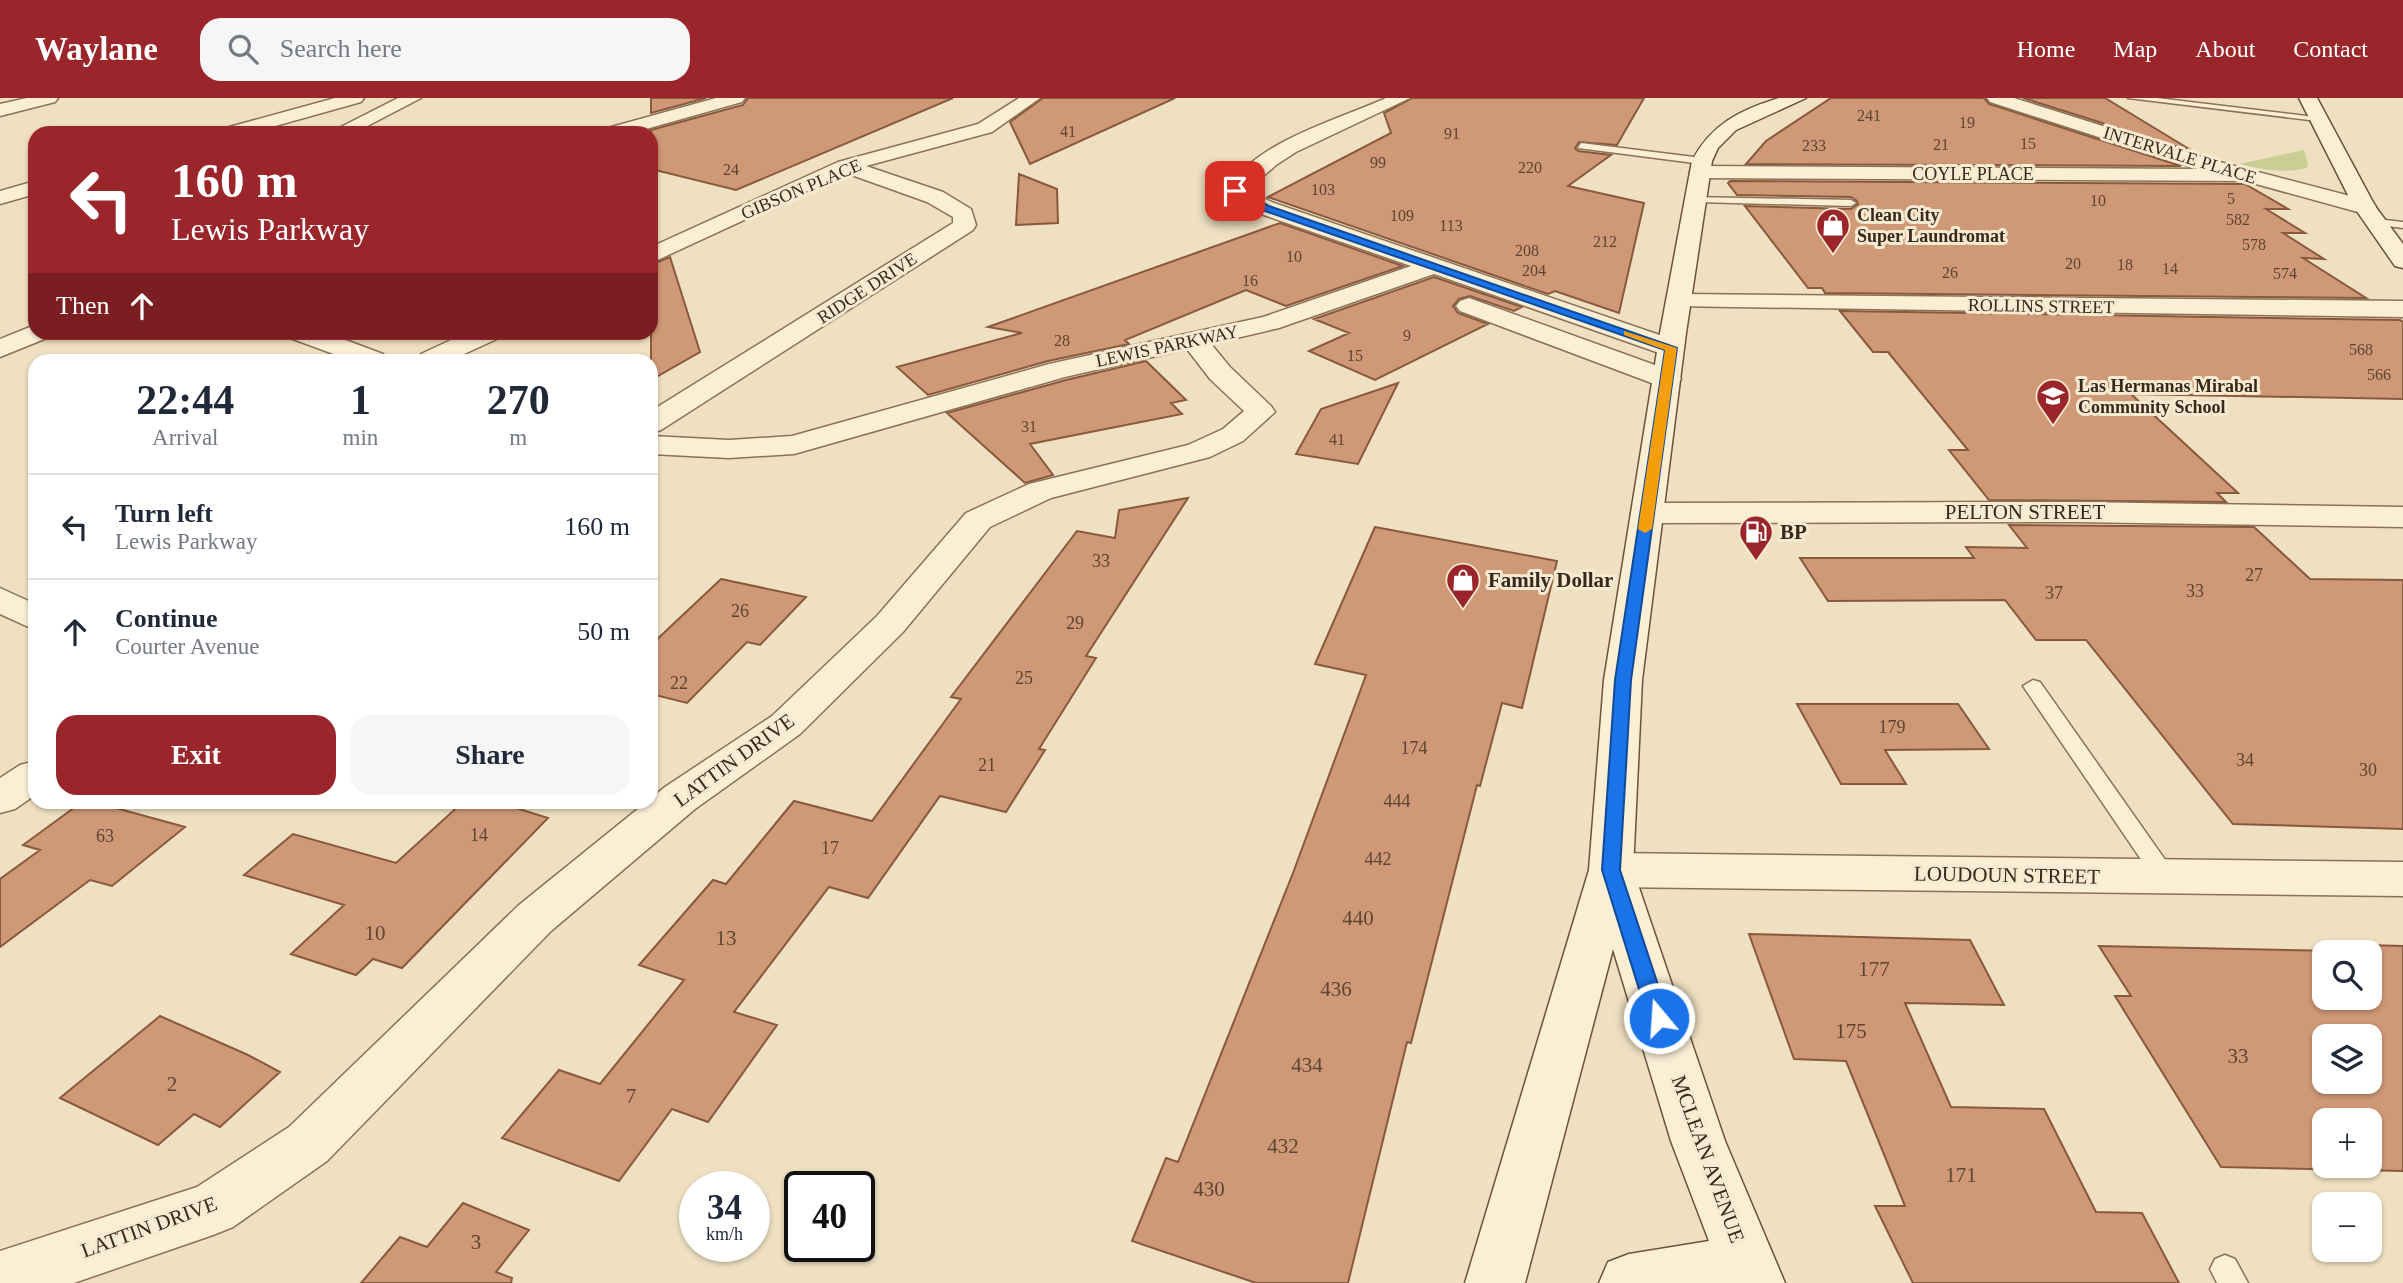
<!DOCTYPE html>
<meta charset="utf-8">
<style>
:root{--surface:#fff;--page:#f6f6f7;--text:#1f2937;--muted:#747a83;--line:#e0e1e3;--accent:#9a262b}
body{margin:0;font-family:"Times New Roman",serif;background:var(--page);color:var(--text);height:100vh;display:flex;flex-direction:column;font-size:26px;white-space:nowrap}
*{box-sizing:border-box;margin:0}
p{font-size:23px;color:var(--muted)}
.icon{flex:none;width:38px;height:38px;fill:none;stroke:currentColor;stroke-width:2;stroke-linecap:round;stroke-linejoin:round}
.map{position:relative;flex:1;overflow:hidden}
.side{position:absolute;left:28px;top:256px;width:630px;height:455px;display:flex;flex-direction:column;background:var(--surface);border-radius:21px;box-shadow:0 2px 5px #0004}
.side>*{flex:none}
.hud{position:absolute;left:28px;top:28px;width:630px;height:214px;border-radius:21px;box-shadow:0 2px 5px #0004;background:#9a262b;color:#fff;overflow:hidden}
.tools{position:absolute;left:2312px;top:842px;display:grid;gap:14px}
.tools a{display:grid;place-items:center;width:70px;height:70px;border-radius:14px;background:var(--surface);box-shadow:0 2px 5px #0004;font-size:35px}
.speed{position:absolute;left:679px;top:1073px;display:flex;gap:14px;font-size:35px;font-weight:700;text-align:center}
.speed>*{display:grid;place-content:center;width:91px;height:91px;border-radius:50%;background:var(--surface);box-shadow:0 2px 5px #0004;line-height:1}
.speed small{font-size:18px;font-weight:400}
.speed .limit{border:4px solid #111;border-radius:10px;background:#fff;color:#111}
.pin{position:absolute;display:grid;place-items:center;width:60px;height:60px;color:#fff;margin:-30px;border-radius:14px;box-shadow:0 4px 10px #0006}
.me{position:absolute;width:77px;margin:-38px;rotate:342deg;stroke-linejoin:round;filter:drop-shadow(0 0 5px #0008)}
.turn{display:flex;align-items:center;gap:24px;height:147px;padding:0 28px;font-size:32px}
.turn .icon{width:91px;height:91px;stroke-width:2.5}
.turn b{display:block;font-size:49px;line-height:60px}
.then{display:flex;align-items:center;height:66px;padding:0 28px;background:#0003;gap:14px;font-size:26px}
.eta{display:flex;justify-content:space-evenly;align-items:center;height:119px;text-align:center}
.eta b{font-size:42px;font-weight:700;line-height:49px}
.cta{display:flex;gap:14px;margin-top:auto;padding:14px 28px}
.cta a{flex:1;height:80px;border-radius:21px;background:var(--accent);color:#fff;font-size:28px;font-weight:700;line-height:80px;text-align:center}
.cta a+a{background:var(--page);color:var(--text)}
ul{padding:0;list-style:none}
li{display:flex;align-items:center;gap:21px;height:105px;padding:0 28px;border-top:2px solid var(--line)}
li div{flex:1}
li b{display:block;font-size:26px}
li em{font-style:normal}
header{display:flex;align-items:center;gap:42px;box-sizing:border-box;height:98px;padding:0 35px;background:var(--accent);color:#fff}
header strong{font-size:33px}
nav{display:flex;gap:38px;margin-inline-start:auto;font-size:24px}
.search{width:490px;height:63px;background:var(--page);display:flex;align-items:center;gap:18px;box-sizing:border-box;padding:0 24px;border-radius:21px;color:var(--muted);font-size:26px}
.map>svg:first-child{display:block}
.green{fill:#c9ce95}
.building{fill:#cf9876;stroke:#89593d;stroke-width:2;fill-rule:evenodd}
.lines{fill:none;stroke-linecap:round;stroke-linejoin:round}
.lane-casing{stroke:#8a7158;stroke-width:3}
.street-casing{stroke:#8a7158;stroke-width:3}
.secondary-casing{stroke:#6b523b;stroke-width:3}
.lane{fill:#faeed5;fill-rule:evenodd}
.street{fill:#faeed5;fill-rule:evenodd}
.secondary{fill:#faeed5;fill-rule:evenodd}
.route{fill:#1a73e8;stroke:#114b97;stroke-width:2}
.slow{fill:#f59e0b}
.labels{text-anchor:middle;stroke-width:6;stroke-linejoin:round;paint-order:stroke}
.far-number-label{font-size:16px;fill:#5e4533}
.far-street-label{font-size:18px;fill:#39291d;stroke:#f6ead1}
.far-poi-label{font-size:18px;font-weight:bold;fill:#39291d;stroke:#f6ead1;text-anchor:start}
.number-label{font-size:18px;fill:#5e4533}
.street-label{font-size:21px;fill:#39291d;stroke:#f6ead1}
.poi-label{font-size:21px;font-weight:bold;fill:#39291d;stroke:#f6ead1;text-anchor:start}
.near-number-label{font-size:21px;fill:#5e4533}
</style>
<header>
<strong>Waylane</strong>
<div class="search"><svg class="icon" aria-label="search" viewBox="0 0 24 24"><circle cx="10" cy="10" r="6"/><path d="M15 15l6 6"/></svg>Search here</div>
<nav><a>Home</a><a>Map</a><a>About</a><a>Contact</a></nav>
</header>
<div class="map">
<svg width="2403" height="1185" viewBox="0 0 2403 1185">
<rect width="100%" height="100%" fill="#efe0c1"/>
<path class="green" d="M2304,52L2308,66L2307,70C2284,76 2261,71 2239,66Z"/>
<path class="building" d="M651,0H706L651,15Z
M748,0H953L736,92L651,71V32L743,7Z
M1043,0H1175L1030,66L1010,24Z
M1412,0H1644L1617,47L1579,44L1575,50L1578,53L1611,57L1568,88L1644,105L1619,215L1555,193L1548,196L1268,99L1391,35L1384,15Z
M1831,0H1984L1989,6L2181,68L1746,66L1766,43Z
M2023,0H2105L2194,54Z
M1019,76L1057,91L1058,125L1016,127Z
M1730,83L2245,86L2288,111H2266L2305,135H2283L2324,161L2303,160L2366,200L1825,195L1822,190H1808L1745,108L1851,111L1858,106L1857,103L1851,99L1737,97L1728,85Z
M1280,125L1403,168L1286,208L1246,192L1125,242L1129,246L1048,263L928,297L897,269L1022,235L988,229Z
M670,159L700,254L651,282V167Z
M1434,179L1522,209L1514,213L1470,198L1459,201L1453,208L1458,215L1488,226L1375,282L1309,253L1349,235L1314,221Z
M1840,213L2400,222L2403,224V301L2131,296L2238,395H2217L2226,404L1989,402L1949,352H1968L1888,254H1873Z
M1146,263L1186,302L1171,305L1182,316L1030,346L1053,377L1025,385L947,315L1066,282Z
M1398,285L1358,366L1296,356L1321,311Z
M1188,400L1086,558L1096,560L1039,651L1045,652L1006,714L940,698L868,800L829,789L734,914L777,927L708,1024L672,1011L619,1083L502,1040L559,972L600,986L684,882L639,867L713,782L726,786L794,703L872,723L961,601L951,599L1077,433L1115,440L1119,412Z
M2009,427L2254,429L2310,481L2403,482V731L2233,726L2086,542H2036L2005,502L1828,503L1800,460H1974L1966,449L2027,450Z
M1375,429L1557,463L1522,610L1502,605L1480,688L1477,687L1411,945L1407,944L1348,1185H1256L1132,1143L1166,1060L1178,1064L1293,775L1366,577L1315,566Z
M721,481L806,499L760,547L747,544L687,605L651,596V547Z
M1797,606H1958L1989,651L1885,652L1906,686H1841Z
M82,704H94L185,729L112,788L90,782L0,849V781L40,752L23,747Z
M463,704H497L548,720L402,870L373,861L356,877L291,856L344,807L244,777L293,736L396,765Z
M1749,836L1970,842L2004,907L1905,905L1951,1009L2044,1011L2096,1114L2142,1115L2179,1185H1913L1875,1108H1905L1846,963L1794,961Z
M2331,846L2403,848V1073L2221,1069L2115,898H2131L2099,848L2336,853ZM2324,854H2370V900H2324ZM2324,938H2370V984H2324ZM2324,1022H2370V1068H2324Z
M160,918L248,957L280,974L220,1029L194,1016L158,1047L60,1000Z
M463,1105L529,1132L496,1174L512,1180L511,1185H361L400,1139L427,1149Z"/>
<g class="lines">
<g class="lane-casing">
<path id="lane" d="M2128,0H2157L2323,20L2318,23Z
M1581,45L1702,60L1707,63L1702,66L1578,50Z
M1692,99L1851,102L1856,105L1851,108L1696,104L1691,101Z
M2376,121L2403,124V130L2372,126V122Z
M2033,582L2040,584L2173,773L2176,779L2173,785L2165,787L2157,785L2023,588Z
M2225,1157L2235,1161L2248,1185H2217L2210,1171L2215,1161Z"/>
</g>
<g class="street-casing">
<path id="street" d="M27,0H58L55,4L0,18V6Z
M335,0H364L361,4L250,35H219L222,31Z
M398,0H421L354,35H329Z
M716,0H745L742,4L632,35H601L604,31Z
M1019,0H1040L992,34L866,68L943,94L971,111L976,127L973,132L661,332L651,335V313L953,125V119L927,104L846,75L651,165V149L838,64L978,26Z
M1386,0H1410L1296,54L1276,67L1247,93L1274,105L1680,244L1684,250L1680,256H1662L1434,176L1279,230L1211,246L1230,269L1271,308L1275,314L1243,343L1210,359L1051,400L990,429L903,534L800,636L695,711L551,833L327,1063L233,1129L213,1137L74,1185H0V1153L197,1089L289,1029L519,807L665,689L772,618L877,518L966,415L1029,386L1188,347L1223,331L1244,313L1210,281L1187,251L1065,279L794,356L729,360L651,356V338L729,342L792,338L1049,266L1263,219L1411,168L1258,115L1234,105L1224,93C1260,42 1332,24 1386,0Z
M1987,0H2014L2204,60L2373,104L2376,109L2365,116L2245,83L1700,80L1690,74L1700,68L2198,71L1990,4Z
M35,83V96L0,106V93Z
M1680,196L2403,203V219L1671,208L1668,203L1671,198Z
M1469,200L1677,275L1681,281L1677,287H1657L1460,213L1456,208L1460,203Z
M35,227V234H51L47,240L0,259V241Z
M286,234H324L383,256L387,262H350L290,240Z
M468,234H503L499,240L451,262H417L421,256Z
M2074,404L2403,409V429L2074,424L1647,425L1636,422L1631,415L1636,408L1647,405Z
M0,490L35,506V532L0,516Z
M35,663V697L15,711L0,715V680L20,667Z
M1611,755L2403,764V798L1611,789L1595,784L1589,772L1595,760Z"/>
</g>
<g class="secondary-casing">
<path id="secondary" d="M1779,0H1806L1736,32L1718,50L1712,63L1686,235L1642,582L1633,772L1725,1043L1785,1185H1599L1608,1164L1629,1156L1709,1143L1671,1043L1613,851L1525,1185H1465L1589,772L1604,582L1660,235L1692,63C1711,26 1740,12 1779,0Z
M2299,0H2317L2375,108L2403,146V170L2395,168L2354,109Z"/>
</g>
<use href="#lane" class="lane"/>
<use href="#street" class="street"/>
<use href="#secondary" class="secondary"/>
</g>
<path class="route" d="M1235,90L1269,108L1677,250L1631,582L1620,772L1669,920L1666,926L1659,928L1651,926L1648,920L1602,772L1615,582L1665,252L1262,112L1239,102L1231,93Z"/>
<path class="slow" d="M1624,233L1677,250L1652,431L1645,435L1638,431L1665,252L1624,237Z"/>
<defs>
<g id="shop-pin" transform="scale(1.75)"><path d="M0 17L-7.5 6A9.5 9.5 0 1 1 7.5 6Z" fill="#9a262b" stroke="#f6ead1"/><path d="M-5-2.5h2.3a2.7 3.5 0 0 1 5.4 0H5L5.5 6h-11ZM-1.5-2.5h3a1.5 2.3 0 0 0-3 0Z" fill="#fff"/></g>
<g id="school-pin" transform="scale(1.75)"><path d="M0 17L-7.5 6A9.5 9.5 0 1 1 7.5 6Z" fill="#9a262b" stroke="#f6ead1"/><path d="M0-5L7-2L0 1L-7-2ZM-4 1L0 2.5L4 1V4Q0 6-4 4Z" fill="#fff"/></g>
<g id="fuel-pin" transform="scale(1.75)"><path d="M0 17L-7.5 6A9.5 9.5 0 1 1 7.5 6Z" fill="#9a262b" stroke="#f6ead1"/><path d="M-5.5-6h7V0h2V4h1.3V-2.5L3-4.5l.8-.8L6-3V5H2.5V1h-1V6h-7ZM-4.2-4.7v3.2H.2V-4.7Z" fill="#fff"/></g>
</defs>
<g fill-rule="evenodd">
<use href="#shop-pin" x="1833" y="127"/>
<use href="#school-pin" x="2053" y="298"/>
<use href="#fuel-pin" x="1756" y="434"/>
<use href="#shop-pin" x="1463" y="482"/>
</g>
<g class="labels">
<g class="far-number-label">
<text x="1869" y="23">241</text>
<text x="1967" y="30">19</text>
<text x="1068" y="39">41</text>
<text x="1452" y="41">91</text>
<text x="2028" y="51">15</text>
<text x="1941" y="52">21</text>
<text x="1814" y="53">233</text>
<text x="1378" y="70">99</text>
<text x="1530" y="75">220</text>
<text x="731" y="77">24</text>
<text x="1323" y="97">103</text>
<text x="2231" y="106">5</text>
<text x="2098" y="108">10</text>
<text x="1402" y="123">109</text>
<text x="2238" y="127">582</text>
<text x="1451" y="133">113</text>
<text x="1605" y="149">212</text>
<text x="2254" y="152">578</text>
<text x="1527" y="158">208</text>
<text x="1294" y="164">10</text>
<text x="2073" y="171">20</text>
<text x="2125" y="172">18</text>
<text x="2170" y="176">14</text>
<text x="1534" y="178">204</text>
<text x="1950" y="180">26</text>
<text x="2285" y="181">574</text>
<text x="1250" y="188">16</text>
<text x="1407" y="243">9</text>
<text x="1062" y="248">28</text>
<text x="2361" y="257">568</text>
<text x="1355" y="263">15</text>
<text x="2379" y="282">566</text>
<text x="1029" y="334">31</text>
<text x="1337" y="347">41</text>
</g>
<g class="far-street-label">
<text transform="translate(2180 57) rotate(17)" y="6">INTERVALE PLACE</text>
<text x="1973" y="82">COYLE PLACE</text>
<text transform="translate(801 91) rotate(-23)" y="6">GIBSON PLACE</text>
<text transform="translate(867 190) rotate(-33)" y="6">RIDGE DRIVE</text>
<text transform="translate(2041 208) rotate(1)" y="6">ROLLINS STREET</text>
<text transform="translate(1167 248) rotate(-12)" y="6">LEWIS PARKWAY</text>
</g>
<g class="far-poi-label">
<text x="1857" y="123">Clean City<tspan x="1857" dy="21">Super Laundromat</tspan></text>
<text x="2078" y="294">Las Hermanas Mirabal<tspan x="2078" dy="21">Community School</tspan></text>
</g>
<g class="number-label">
<text x="1101" y="469">33</text>
<text x="2254" y="483">27</text>
<text x="2195" y="499">33</text>
<text x="2054" y="501">37</text>
<text x="740" y="519">26</text>
<text x="1075" y="531">29</text>
<text x="1024" y="586">25</text>
<text x="679" y="591">22</text>
<text x="1892" y="635">179</text>
<text x="1414" y="656">174</text>
<text x="2245" y="668">34</text>
<text x="987" y="673">21</text>
<text x="2368" y="678">30</text>
<text x="1397" y="709">444</text>
<text x="479" y="743">14</text>
<text x="105" y="744">63</text>
<text x="830" y="756">17</text>
<text x="1378" y="767">442</text>
</g>
<g class="street-label">
<text x="2025" y="421">PELTON STREET</text>
<text transform="translate(734 662) rotate(-36)" y="7">LATTIN DRIVE</text>
<text transform="translate(2007 777) rotate(1)" y="7">LOUDOUN STREET</text>
<text transform="translate(1708 1061) rotate(70)" y="7">MCLEAN AVENUE</text>
<text transform="translate(149 1129) rotate(-20)" y="7">LATTIN DRIVE</text>
</g>
<g class="poi-label">
<text x="1780" y="441">BP</text>
<text x="1488" y="489">Family Dollar</text>
</g>
<g class="near-number-label">
<text x="1358" y="827">440</text>
<text x="375" y="842">10</text>
<text x="726" y="847">13</text>
<text x="1874" y="878">177</text>
<text x="1336" y="898">436</text>
<text x="1851" y="940">175</text>
<text x="2238" y="965">33</text>
<text x="1307" y="974">434</text>
<text x="172" y="993">2</text>
<text x="631" y="1005">7</text>
<text x="1283" y="1055">432</text>
<text x="1961" y="1084">171</text>
<text x="1209" y="1098">430</text>
<text x="476" y="1151">3</text>
</g>
</g>
</svg>
<div class="tools">
<a><svg class="icon" aria-label="search" viewBox="0 0 24 24"><circle cx="10" cy="10" r="6"/><path d="M15 15l6 6"/></svg></a>
<a><svg class="icon" aria-label="layers" viewBox="0 0 24 24"><path d="M12 4l9 5-9 5-9-5zM3 14l9 5 9-5"/></svg></a>
<a>+</a>
<a>−</a>
</div>
<div class="speed"><div>34<small>km/h</small></div><div class="limit">40</div></div>
<div class="pin" style="left:1235px;top:93px;background:#d93025"><svg class="icon" aria-label="arrive" viewBox="0 0 24 24"><path d="M6 21V4h12l-3 4 3 4H6"/></svg></div>
<svg class="me" style="left:1659px;top:920px" viewBox="-20 -20 40 40"><circle r="17" fill="#1a73e8" stroke="#fff" stroke-width="3"/><path d="M0-11L8 9 0 5-8 9z" fill="#fff"/></svg>
<div class="hud">
<div class="turn"><svg class="icon" aria-label="left" viewBox="0 0 24 24"><path d="M17 20v-9H6M10 6l-5 5 5 5"/></svg><div><b>160 m</b>Lewis Parkway</div></div>
<div class="then">Then<svg class="icon" aria-label="ahead" viewBox="0 0 24 24"><path d="M12 20V5M6 11l6-6 6 6"/></svg></div>
</div>
<section class="side">
<div class="eta">
<div><b>22:44</b><p>Arrival</p></div>
<div><b>1</b><p>min</p></div>
<div><b>270</b><p>m</p></div>
</div>
<ul>
<li><svg class="icon" aria-label="left" viewBox="0 0 24 24"><path d="M17 20v-9H6M10 6l-5 5 5 5"/></svg><div><b>Turn left</b><p>Lewis Parkway</p></div><em>160 m</em></li>
<li><svg class="icon" aria-label="ahead" viewBox="0 0 24 24"><path d="M12 20V5M6 11l6-6 6 6"/></svg><div><b>Continue</b><p>Courter Avenue</p></div><em>50 m</em></li>
</ul>
<div class="cta"><a>Exit</a><a>Share</a></div>
</section>
</div>
